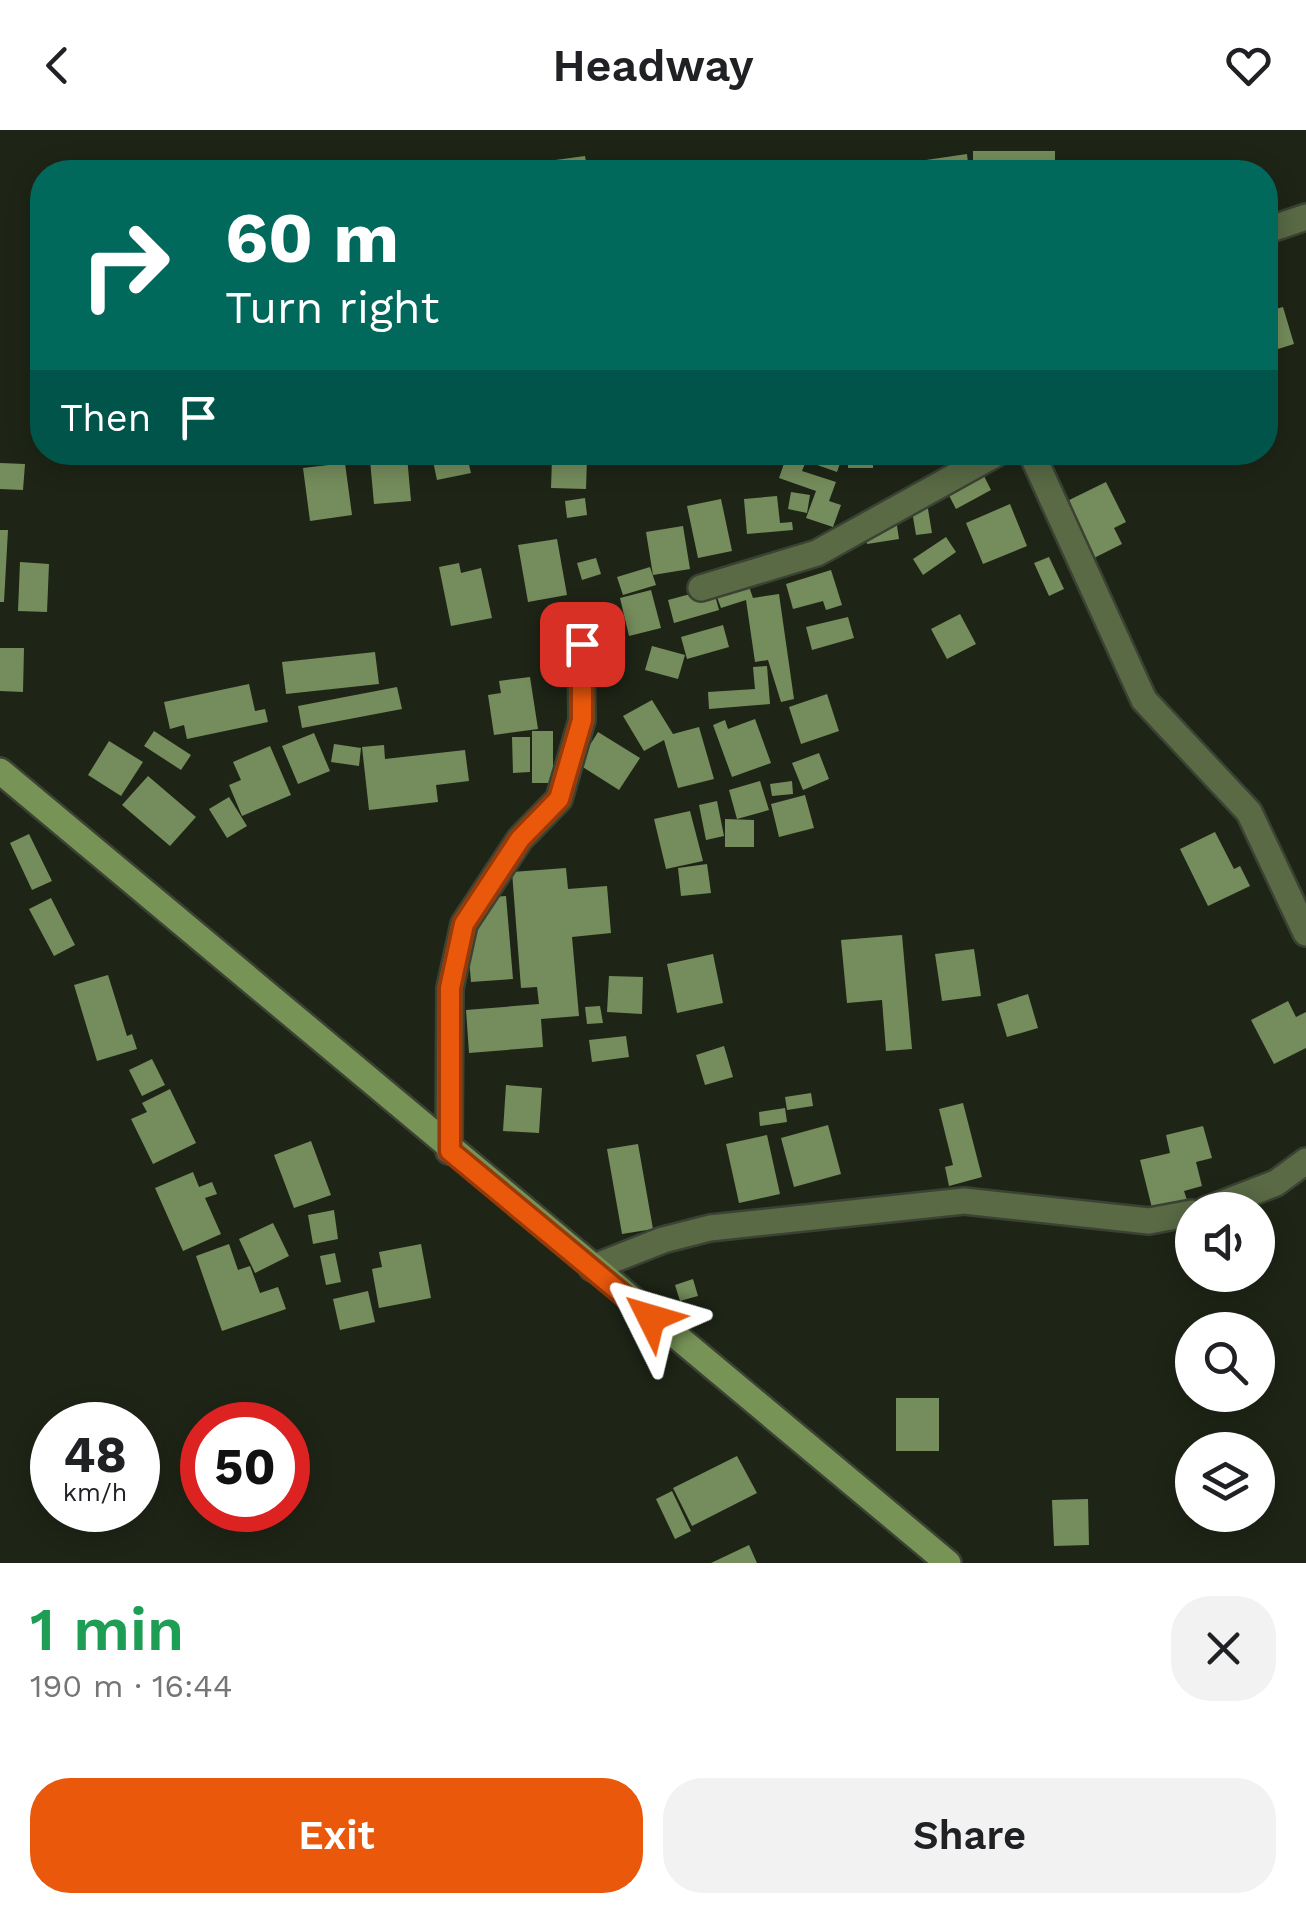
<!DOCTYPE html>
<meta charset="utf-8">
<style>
:root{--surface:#fff;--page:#f2f2f2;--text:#202124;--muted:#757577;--accent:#ea580c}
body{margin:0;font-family:"Work Sans",sans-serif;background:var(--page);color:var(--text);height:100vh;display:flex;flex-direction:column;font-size:38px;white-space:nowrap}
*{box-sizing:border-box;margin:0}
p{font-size:32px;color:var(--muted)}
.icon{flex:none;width:55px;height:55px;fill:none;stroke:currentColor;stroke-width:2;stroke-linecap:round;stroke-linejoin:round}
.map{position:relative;height:1433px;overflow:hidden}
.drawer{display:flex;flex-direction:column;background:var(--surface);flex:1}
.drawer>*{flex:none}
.guide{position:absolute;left:30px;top:30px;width:1248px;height:305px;border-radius:40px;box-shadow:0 5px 25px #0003;background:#00695c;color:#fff;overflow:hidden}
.buttons{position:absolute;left:1175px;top:1062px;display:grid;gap:20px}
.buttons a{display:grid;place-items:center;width:100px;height:100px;border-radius:50%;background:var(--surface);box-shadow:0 5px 25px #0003;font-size:50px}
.speed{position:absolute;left:30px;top:1272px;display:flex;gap:20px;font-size:50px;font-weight:700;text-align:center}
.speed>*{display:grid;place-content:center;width:130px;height:130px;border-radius:50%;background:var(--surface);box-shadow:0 5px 25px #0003;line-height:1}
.speed small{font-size:25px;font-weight:400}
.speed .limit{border:15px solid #d22;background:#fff;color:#111}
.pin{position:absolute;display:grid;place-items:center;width:85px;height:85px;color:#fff;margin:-42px;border-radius:20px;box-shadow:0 5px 15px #0006}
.me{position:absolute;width:110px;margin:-55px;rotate:310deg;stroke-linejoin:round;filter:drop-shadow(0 0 8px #0008)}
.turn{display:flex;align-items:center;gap:35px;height:210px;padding:0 30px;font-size:45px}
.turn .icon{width:130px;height:130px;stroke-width:2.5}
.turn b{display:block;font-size:70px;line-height:85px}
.then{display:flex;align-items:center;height:95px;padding:0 30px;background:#0003;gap:20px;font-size:38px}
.round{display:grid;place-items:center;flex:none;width:105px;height:105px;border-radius:40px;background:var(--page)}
.headline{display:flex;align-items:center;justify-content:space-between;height:170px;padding:0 30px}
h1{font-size:60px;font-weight:600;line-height:75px;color:#1e9e55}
.primary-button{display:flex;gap:20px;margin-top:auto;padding:20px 30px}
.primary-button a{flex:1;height:115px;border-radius:40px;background:var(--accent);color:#fff;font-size:40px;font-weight:600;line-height:115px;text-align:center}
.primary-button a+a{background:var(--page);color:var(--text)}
header{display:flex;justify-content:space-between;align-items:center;height:130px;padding:0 30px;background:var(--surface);font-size:45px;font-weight:600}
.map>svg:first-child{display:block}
.building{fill:#758d5c}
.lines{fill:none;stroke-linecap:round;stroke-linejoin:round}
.street-casing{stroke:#3b4234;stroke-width:30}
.secondary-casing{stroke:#3b4234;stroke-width:30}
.street{stroke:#596a45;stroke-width:25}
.secondary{stroke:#779356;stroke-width:25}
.route-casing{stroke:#983908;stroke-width:25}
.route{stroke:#ea580c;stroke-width:18}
</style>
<header><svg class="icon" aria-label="back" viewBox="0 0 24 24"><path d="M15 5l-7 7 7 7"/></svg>Headway<svg class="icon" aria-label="heart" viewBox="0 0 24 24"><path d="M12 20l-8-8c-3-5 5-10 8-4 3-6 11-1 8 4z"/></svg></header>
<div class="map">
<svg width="1306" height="1433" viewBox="0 0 1306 1433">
<rect width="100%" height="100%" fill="#1e2516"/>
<path class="building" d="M973,21H1055V42H973Z
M967,24L969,42H928L926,30Z
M585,26L588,42H549L548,31Z
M1283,177L1294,214L1265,223V182Z
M431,322H466L471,343L437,350Z
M788,322H844L837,342L806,331L802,341L836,352L829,371L841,375L833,397L806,388L816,361L779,348Z
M848,322H873V338H848Z
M407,326L411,371L374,374L370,330Z
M552,328L587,329L586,359L551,358Z
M0,333L25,334L23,360L0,359Z
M345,333L352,385L310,391L303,338Z
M982,342L991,360L956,379L940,348Z
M1106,352L1126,392L1114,398L1122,414L1086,432L1057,376Z
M925,361L932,403L916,405L909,363Z
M791,362L810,365L807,383L788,379Z
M777,366L780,393L792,392L793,400L747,404L744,369Z
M585,368L587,385L567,388L565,371Z
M721,369L732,421L698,428L687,376Z
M1010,374L1027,416L983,434L966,393Z
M895,383L899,409L867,414L862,388Z
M683,396L690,439L653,445L646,402Z
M0,400H8L4,472H0Z
M946,407L956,422L923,445L913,429Z
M557,409L567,465L528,472L518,415Z
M1049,427L1064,459L1049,466L1034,433Z
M596,428L601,444L582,450L577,433Z
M20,432L49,434L47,482L18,481Z
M459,433L461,443L481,438L492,488L451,496L439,437Z
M650,437L656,455L623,465L617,447Z
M831,440L842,475L826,480L823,471L793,479L786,454Z
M746,448L753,468L779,464L794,569L781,572L768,530L755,532L746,470L721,478L714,459Z
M713,458L719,480L674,493L668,470Z
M651,460L661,498L629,506L620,468Z
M960,484L976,514L947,529L931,499Z
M848,487L854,508L812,520L806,497Z
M723,495L729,517L687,529L681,507Z
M652,516L685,525L678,549L645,540Z
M0,518H24L23,562L0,561Z
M375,522L379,554L286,564L282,532Z
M767,536L770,574L709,579L708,562L755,559L753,537Z
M530,547L538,599L494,605L488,565L501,563L499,551Z
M249,554L255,581L265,579L268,592L187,609L184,595L170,599L164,572Z
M397,557L402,579L302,598L298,576Z
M827,564L839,601L801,614L789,577Z
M652,570L673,604L699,597L714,649L678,658L664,610L644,621L623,586Z
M755,589L771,633L732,647L713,595L725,590L728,599Z
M154,601L191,625L181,640L144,616Z
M532,601H553V653H532Z
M598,602L640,628L619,660L578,634Z
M314,603L330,641L298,654L282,616Z
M512,607H530V642L513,643Z
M109,611L143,632L121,666L88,645Z
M334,614L361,618L359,636L331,632Z
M384,615L385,629L465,620L469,651L436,655L438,672L369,680L362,617Z
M270,616L291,665L242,686L229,655L241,650L233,632Z
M819,623L829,649L803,660L792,633Z
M148,646L196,687L170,716L122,675Z
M760,651L769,680L737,689L729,660Z
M792,651L793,664L772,666L770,654Z
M805,665L814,698L779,707L771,674Z
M229,667L247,696L227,708L209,679Z
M717,671L724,706L706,710L699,675Z
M690,681L703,731L666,739L654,689Z
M725,689L754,690V717H725Z
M1215,702L1234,739L1240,736L1250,756L1208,776L1180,719Z
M29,704L52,751L32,760L10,713Z
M707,734L711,763L681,766L678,738Z
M566,738L568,759L607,756L611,803L572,807L579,886L541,889L543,917L469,923L466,880L539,874L537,857L521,858L512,742Z
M506,766L513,849L471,852L466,793L475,768Z
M51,768L75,815L54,826L29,779Z
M902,805L912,919L886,921L882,870L847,873L841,810Z
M974,819L981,866L942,871L935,824Z
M713,824L723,873L677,883L667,834Z
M108,845L127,906L132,904L137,919L97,931L74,855Z
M609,846L643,847L642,884L607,882Z
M1028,864L1038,898L1007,907L997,874Z
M1288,871L1296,887L1306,882V918L1274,934L1251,890Z
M600,876L603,893L587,894L585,877Z
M626,906L629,927L592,932L589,910Z
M724,916L733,947L705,955L696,925Z
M152,929L165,955L142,966L129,940Z
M506,955L542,958L539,1003L503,1001Z
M170,959L196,1013L153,1034L131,989L147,982L142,973Z
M811,963L813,976L787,980L785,967Z
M963,973L982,1047L949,1056L945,1037L953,1035L939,979Z
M785,978L787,992L760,996L759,982Z
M828,995L841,1044L794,1057L781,1008Z
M1203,996L1212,1028L1196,1032L1202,1056L1184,1061L1187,1070L1152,1078L1140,1030L1170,1023L1166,1005Z
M767,1005L780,1064L739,1073L726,1014Z
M311,1011L331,1065L294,1078L274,1025Z
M638,1014L653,1099L622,1104L607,1019Z
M193,1042L199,1057L212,1052L217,1064L205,1068L221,1104L183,1121L155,1058Z
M334,1080L338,1109L313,1114L308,1085Z
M273,1093L289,1126L255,1143L239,1109Z
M229,1114L238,1140L250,1136L260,1163L278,1157L286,1179L222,1201L196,1126Z
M421,1114L431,1168L379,1178L372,1139L382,1137L379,1122Z
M335,1123L341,1152L326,1155L320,1126Z
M693,1149L698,1166L680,1171L675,1155Z
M368,1161L375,1192L340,1200L333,1169Z
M896,1268H939V1321H896Z
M737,1326L757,1363L692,1396L673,1358Z
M672,1361L691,1401L675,1409L656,1369Z
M1088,1369L1089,1415L1054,1416L1052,1370Z
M749,1415L757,1433H711Z"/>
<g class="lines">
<g class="street-casing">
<path id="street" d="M1265,101L1306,87
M1031,322L1144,570L1249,682L1306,803
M701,458L817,423L999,322
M449,1021L450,858L464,794L520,709L559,669L582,590L581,514
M1206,1080L1276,1053L1306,1031
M592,1138L663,1110L710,1098L964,1071L1149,1091L1192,1083"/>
</g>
<g class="secondary-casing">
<path id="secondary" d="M0,641L948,1433"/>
</g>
<use href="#street" class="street"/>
<use href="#secondary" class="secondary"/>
</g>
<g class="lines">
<g class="route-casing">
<path id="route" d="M582,514V590L559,669L520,709L464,794L450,858V1021L651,1188"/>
</g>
<use href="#route" class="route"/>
</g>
</svg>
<div class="buttons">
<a><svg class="icon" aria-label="sound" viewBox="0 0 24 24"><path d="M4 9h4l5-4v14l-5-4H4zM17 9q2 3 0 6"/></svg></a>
<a><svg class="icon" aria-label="search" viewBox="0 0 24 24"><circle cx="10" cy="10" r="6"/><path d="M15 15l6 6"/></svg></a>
<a><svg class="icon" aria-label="layers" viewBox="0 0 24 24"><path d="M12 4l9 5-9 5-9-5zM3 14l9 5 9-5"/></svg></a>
</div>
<div class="speed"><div>48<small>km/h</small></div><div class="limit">50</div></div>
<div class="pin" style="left:582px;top:514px;background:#d93025"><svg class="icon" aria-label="arrive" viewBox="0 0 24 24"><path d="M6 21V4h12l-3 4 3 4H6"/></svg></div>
<svg class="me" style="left:651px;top:1188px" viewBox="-20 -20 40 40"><path d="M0-17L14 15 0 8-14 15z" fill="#ea580c" stroke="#fff" stroke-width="4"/></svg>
<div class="guide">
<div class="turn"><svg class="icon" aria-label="right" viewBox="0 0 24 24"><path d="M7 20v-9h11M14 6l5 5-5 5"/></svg><div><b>60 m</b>Turn right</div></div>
<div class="then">Then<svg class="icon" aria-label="arrive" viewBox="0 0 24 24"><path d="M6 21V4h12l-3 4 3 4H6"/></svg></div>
</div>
</div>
<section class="drawer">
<div class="headline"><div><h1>1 min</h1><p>190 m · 16:44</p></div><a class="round"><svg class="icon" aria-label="close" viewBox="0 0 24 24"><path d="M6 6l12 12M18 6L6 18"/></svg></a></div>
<div class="primary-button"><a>Exit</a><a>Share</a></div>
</section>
